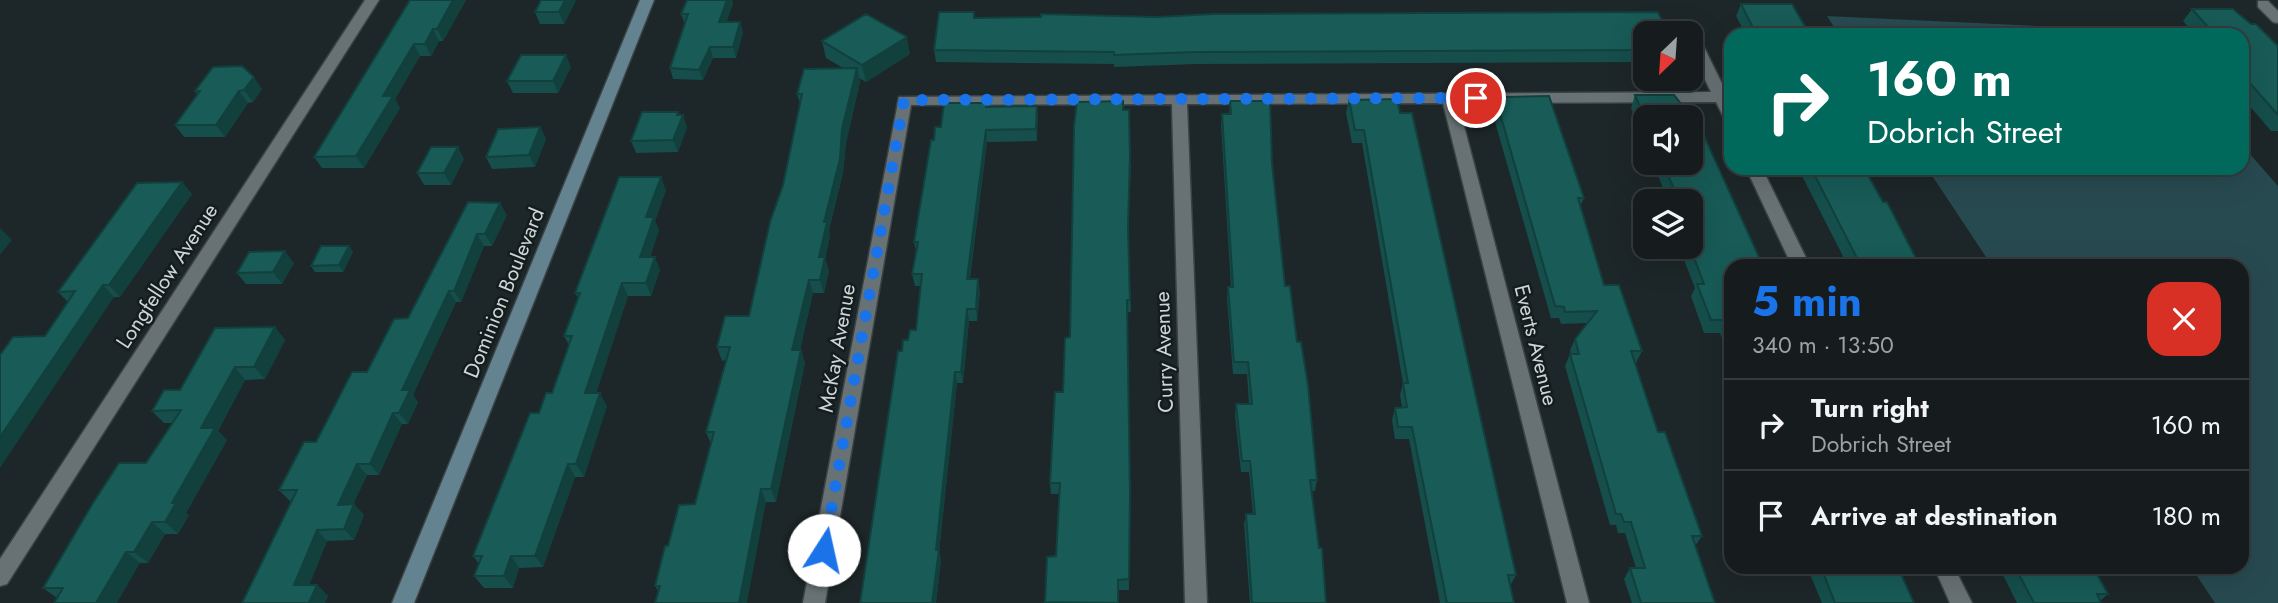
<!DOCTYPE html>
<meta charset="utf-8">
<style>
:root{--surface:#161c1e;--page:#23292b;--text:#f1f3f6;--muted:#9ea1a4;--line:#353a3c;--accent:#1a73e8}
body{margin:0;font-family:Jost,sans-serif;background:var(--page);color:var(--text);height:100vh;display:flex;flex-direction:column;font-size:26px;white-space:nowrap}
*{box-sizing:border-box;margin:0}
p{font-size:23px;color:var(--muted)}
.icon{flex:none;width:38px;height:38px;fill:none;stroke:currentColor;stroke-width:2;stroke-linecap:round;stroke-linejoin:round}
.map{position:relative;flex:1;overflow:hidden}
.sheet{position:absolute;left:1724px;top:259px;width:525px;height:315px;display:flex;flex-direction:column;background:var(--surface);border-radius:21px;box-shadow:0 7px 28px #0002,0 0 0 2px var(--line)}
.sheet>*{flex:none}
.top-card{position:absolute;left:1724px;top:28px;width:525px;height:147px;border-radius:21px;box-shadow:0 7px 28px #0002,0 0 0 2px var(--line);background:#00695c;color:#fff;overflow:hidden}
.needle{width:46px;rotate:205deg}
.buttons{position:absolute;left:1633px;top:21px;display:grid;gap:14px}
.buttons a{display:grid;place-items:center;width:70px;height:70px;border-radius:14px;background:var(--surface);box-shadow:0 7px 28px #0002,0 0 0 2px var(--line);font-size:35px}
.pin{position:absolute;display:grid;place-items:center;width:60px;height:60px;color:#fff;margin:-30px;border:4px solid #fff;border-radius:50%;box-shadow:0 2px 7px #0007}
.me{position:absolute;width:77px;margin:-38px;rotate:10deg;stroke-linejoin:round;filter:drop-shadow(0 0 5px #0008)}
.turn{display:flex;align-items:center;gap:24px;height:147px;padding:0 28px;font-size:32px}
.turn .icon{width:91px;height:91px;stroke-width:2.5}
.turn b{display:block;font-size:49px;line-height:60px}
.round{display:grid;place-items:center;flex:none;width:74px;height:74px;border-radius:21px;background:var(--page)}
.head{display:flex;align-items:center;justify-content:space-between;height:119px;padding:0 28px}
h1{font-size:42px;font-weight:700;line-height:52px;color:var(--accent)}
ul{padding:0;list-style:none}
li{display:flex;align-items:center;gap:21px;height:91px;padding:0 28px;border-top:2px solid var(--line)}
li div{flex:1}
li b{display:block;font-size:26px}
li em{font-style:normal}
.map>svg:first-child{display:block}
.green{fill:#274a50}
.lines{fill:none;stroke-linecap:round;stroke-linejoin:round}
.street-casing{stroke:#3b4244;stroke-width:3}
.secondary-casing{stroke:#3b4244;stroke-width:3}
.street{fill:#687274;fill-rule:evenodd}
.secondary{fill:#638391;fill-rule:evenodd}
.wall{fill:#154e4b}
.shaded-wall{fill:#11403d}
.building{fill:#185b57;stroke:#11403d;stroke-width:2}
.route{stroke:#1a73e8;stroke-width:12;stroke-dasharray:0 21.6}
.labels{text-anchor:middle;stroke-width:5;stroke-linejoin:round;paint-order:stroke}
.street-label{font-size:21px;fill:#cfd5d6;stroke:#141d1e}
</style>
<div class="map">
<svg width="2278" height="603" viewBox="0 0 2278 603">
<rect width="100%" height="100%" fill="#1d2628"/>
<path class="green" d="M1827,16L2143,31L2147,35H1839Z
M2242,145L2278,186V603H2215L2191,567H2242V266H1992L1927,168H2242Z"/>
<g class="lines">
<g class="street-casing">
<path id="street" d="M365,0H379L7,584L0,586V559Z
M2258,1H2268L2278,11V23L2273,22L2258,7Z
M1691,31L1698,35L1731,102V123L1726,122L1716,102L1458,103L1589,603H1567L1443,103L1187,104L1207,603H1185L1172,104L911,105L825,603H803L899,97L1711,92L1690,49V33H1685Z
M1746,168H1762L1810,266H1792Z
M1934,567H1954L1972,603H1950Z"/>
</g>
<g class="secondary-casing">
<path id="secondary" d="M640,0H654L414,603H392Z"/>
</g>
<use href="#street" class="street"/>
<use href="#secondary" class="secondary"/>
</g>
<path class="wall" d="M410,0H466L443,41H439L431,56H420L395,99L400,108L364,168H322L314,157Z
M541,0H576L564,24H540L535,12Z
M687,0H732L733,4L726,22H740L743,32L736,58H713L703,80L673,79L670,68L685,24L681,14Z
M1741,4L1806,28L1802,35H1746L1736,16Z
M2192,9L2278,46V131H2271L2242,97V35H2195L2183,21Z
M975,18L1645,33V62L1196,64L1114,67V64L936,62L934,50Z
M822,41L910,54L866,82L859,78L860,82L846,143L843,173L829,230L830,236L825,259L829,271L824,293H813L800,350H801L805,363L776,502H766L659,592L655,586L668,546L695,504L711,444L706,432L726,360L722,361L717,347L749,316L783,185L800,104L797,94L843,68L826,58Z
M571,67L558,93H513L507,81Z
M262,89L253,102L248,103L225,137H184L175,125L197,94L195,91Z
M1635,95H1674L1685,109H1692L1763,266H1731V361L1720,333H1704L1691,296L1695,288L1679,247H1690V201H1668L1653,163H1690V117H1645V144L1631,108Z
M1397,99L1516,575L1510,586L1514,603H1440L1409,439H1395L1392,420L1395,408L1402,407L1400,395L1403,383L1362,143H1352L1346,113L1349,100Z
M1230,101L1272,163L1285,286L1317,480L1315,491H1311L1326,603H1250L1244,524L1246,514H1253L1249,472H1241L1235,416L1236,404H1249L1247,374H1233L1227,299L1228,287H1231L1221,126L1222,114H1229Z
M1497,103L1584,198L1580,207L1604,285L1642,351L1636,363H1634L1658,432L1702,536L1695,546L1715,603H1632L1624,579L1630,568H1636L1625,533H1618L1616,525H1610L1565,366L1570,354H1571L1570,350L1575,339L1587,323L1561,324L1559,318H1551L1493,115Z
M1037,106V141L987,142L970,279L980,291L977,321H969L963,383H957L939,552L941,560L936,603H860L902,351L916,330L921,286H915L912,274L916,251L914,242L934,140L941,127L987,107Z
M1123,110L1131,167L1128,234L1131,312H1127L1129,590H1118V603H1045L1056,556L1059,494H1051L1050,483L1070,337Z
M678,112L687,127L678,152L636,153L631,141Z
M540,127L546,139L535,167L492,169L486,157Z
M464,159L451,185H424L417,173Z
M1798,168H1864L1920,266H1848Z
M182,182L192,194L120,297H114L45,336L68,302L58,292Z
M666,190L655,221L659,230L650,257L660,270L651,296H628L596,393L607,406L584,477H575L543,567L519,568L513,588H484L474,576L479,564L473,556L539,413L552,393L569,345L564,336L578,298L575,293Z
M468,202L507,215L492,246H484L461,302H456L413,395L418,402L408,424H402L379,475H367L353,504H354L364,515L354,540L327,541L309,585H317L328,596L325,603H242L292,501H290L279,490L408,318Z
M349,246L353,252L343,272H315L311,266Z
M294,263L282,284H246L237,273Z
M275,327L285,340L265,379L245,380L218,431L227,440L186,513L189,515L178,534H165L148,563H140L57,598L43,588L146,463L173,423H164L152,411L180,390Z
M1807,567H1898L1914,603H1822Z
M1999,567H2093L2108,594L2100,601L2101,603H2017Z"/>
<path class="shaded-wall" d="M453,0H466L443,41L437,29Z
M565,0H576L564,24L559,12Z
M727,0H732L733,4L723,33L719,22Z
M740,22L743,32L736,58L733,47Z
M433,29L439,41L431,56L425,44Z
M907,37L910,54L866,82L862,65Z
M414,44L420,56L395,99L400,108L364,168L356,156L383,96Z
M710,47L713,58L703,80L699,70Z
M566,55L571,67L558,93L553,81Z
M857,68L860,82L846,143L843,173L829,230L830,236L825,259L829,271L824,293L820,280L819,257L824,222L842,129Z
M254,77L262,89L253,102L244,90Z
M239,91L248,103L225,137L216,125Z
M1037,106L1038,118L1037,141L1036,129Z
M678,112L681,120L683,115L687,127L678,152L673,140Z
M540,127L546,139L535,167L529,155Z
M986,130L987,142L968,291L967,279Z
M458,147L464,159L451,185L444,173Z
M661,177L666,190L655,221L659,230L646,270L640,257L646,217Z
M182,182L192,194L120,297L109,285Z
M500,203L507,215L492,246L485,234Z
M0,228L12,240L0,255Z
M477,234L484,246L461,302L454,291Z
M349,246L353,252L343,272L339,265Z
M285,251L294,263L282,284L273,272Z
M655,257L660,270L651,296L646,283Z
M978,279L980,291L977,321L976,309Z
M809,280L813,293L797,363L792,350Z
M622,283L628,296L592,406L585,393Z
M103,285L114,297L0,468V437Z
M449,291L456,302L413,395L418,402L408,424L399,413L402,390Z
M967,309L969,321L963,383L961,372Z
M275,327L285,340L265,379L254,367Z
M801,350L805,363L776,502L771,489Z
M235,367L245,380L218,431L227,440L186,513L189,515L178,534L165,522L201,428Z
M955,372L957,383L939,552L941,560L936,603H932L936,550Z
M600,393L607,406L584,477L576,464Z
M393,413L402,424L379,475L370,464Z
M357,464L367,475L348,516L338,505Z
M568,464L575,477L543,567L535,556Z
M761,489L766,502L747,603H739Z
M354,504L364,515L354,540L344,529Z
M152,522L165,534L148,563L134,552Z
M317,530L327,541L305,596L294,585Z
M126,552L140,563L117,603H96Z
M511,556L519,568L513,588L504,576Z
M317,585L328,596L325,603H309Z"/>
<path class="building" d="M410,0H453L437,29H433L425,44H414L383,96H393L356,156L314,157Z
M541,0H565L559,12H535Z
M687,0H727L719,22H740L733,47H710L699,70L670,68L688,14H681Z
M1741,4H1792L1806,28H1789L1793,35H1751L1755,32Z
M2192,9H2233L2251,24H2256L2278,46V115L2242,74V71H2243L2242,70V35H2215Z
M939,12H974V18L1041,17V14L1157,17L1213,14L1658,12L1668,33H1645V50L1196,52L1114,55V52L934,50Z
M866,14L907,37L862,65L822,41Z
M521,55H566L553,81H507Z
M242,66L254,77L244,90L239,91L216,125H175L200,91H195L213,67Z
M857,68L842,129L840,159L824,222H827L819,257H825L820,280H809L792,350H801L771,489H761L739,603H655L660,586H655L665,546H668L679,505L695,504L714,432H706L730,347H717L725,316H749L770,222L783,185L802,94H797L804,69Z
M1635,95H1674L1685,109H1692L1763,266H1731V331L1727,320H1711L1697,284H1704L1690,247V201H1679L1663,163H1690V117H1645V119Z
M1549,96L1584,198H1578L1604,285H1619L1642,351H1631L1658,432H1665L1702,536H1692L1715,603H1641L1630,568H1645L1631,522H1624L1621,514H1616L1570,354H1579L1575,339L1597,311L1565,312L1564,307L1555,306L1497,103L1505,97Z
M1397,99L1400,113H1412L1516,575H1508L1514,603H1447L1412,427H1398L1395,408L1407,407L1403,383H1408L1364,130H1355L1349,100Z
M1123,101V110H1129L1130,155L1128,227L1130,300H1127L1130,493L1129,579L1118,580V603L1045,602L1047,557L1056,556L1060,483H1050L1055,392H1063L1065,338L1070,337L1074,126L1077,102Z
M1230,101H1270L1272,163L1285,286H1290L1297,342H1301L1308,385L1317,480H1310L1319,548H1322L1326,603H1252L1246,514H1255L1250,461H1242L1236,404H1252L1248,362H1234L1228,287H1233L1222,114H1231Z
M944,103H987L986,107L1037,106L1036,129L986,130L967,279H978L976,309H967L961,372H955L936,550H939L932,603H860L898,351H902L903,340H908L910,330H916L922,274H912L918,242H914L931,140H934L935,127H941Z
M642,112H678L677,115H683L673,140L631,141Z
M540,127L529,155L486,157L498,129Z
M431,147H458L444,173H417Z
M1811,168H1864L1883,202H1887L1920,266H1861Z
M619,177H661L646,217H654L640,257H655L646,283H622L585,393H600L576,464H568L535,556H511L504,576H474L482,556H473L530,413H539L546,393H552L572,336H564L580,293H575Z
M182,182L109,285H103L0,437V355L13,337L45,336L75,291L58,292L137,183Z
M468,202L500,203L485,234H477L454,291H449L402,390H410L399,413H393L370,464H357L338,505L354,504L344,529L317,530L294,585H317L309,603H242L297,490H279L304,442H316L352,372H367L394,319L408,318Z
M321,246H349L339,265L311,266Z
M285,251L273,272L237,273L249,252Z
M275,327L254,367H235L201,428H215L172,503H176L165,522H152L134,552H126L96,603H54L63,588H43L93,503L119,463H146L181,410L152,411L164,390H180L215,328Z
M1821,567H1898L1914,603H1835Z
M2015,567H2093L2108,594H2097L2101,603H2034Z"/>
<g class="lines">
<path class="route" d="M824,550L904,100L1476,98"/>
</g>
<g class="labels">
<g class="street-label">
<text transform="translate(167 276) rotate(-57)" y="7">Longfellow Avenue</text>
<text transform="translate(504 293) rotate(-68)" y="7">Dominion Boulevard</text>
<text transform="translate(1536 345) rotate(76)" y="7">Everts Avenue</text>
<text transform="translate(837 348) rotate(-80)" y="7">McKay Avenue</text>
<text transform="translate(1164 352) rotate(-92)" y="7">Curry Avenue</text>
</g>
</g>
</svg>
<div class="buttons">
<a><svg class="needle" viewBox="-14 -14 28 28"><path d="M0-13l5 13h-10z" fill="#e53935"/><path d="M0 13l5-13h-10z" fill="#9ea1a4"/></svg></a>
<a><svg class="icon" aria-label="sound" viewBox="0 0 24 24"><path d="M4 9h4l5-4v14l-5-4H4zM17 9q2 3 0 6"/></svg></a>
<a><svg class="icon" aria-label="layers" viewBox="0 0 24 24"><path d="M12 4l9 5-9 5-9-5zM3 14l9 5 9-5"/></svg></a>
</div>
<div class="pin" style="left:1476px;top:98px;background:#d93025"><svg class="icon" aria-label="arrive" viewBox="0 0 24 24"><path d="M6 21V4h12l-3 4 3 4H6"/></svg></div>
<svg class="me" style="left:824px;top:550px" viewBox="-20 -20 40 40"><circle r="19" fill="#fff"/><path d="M0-13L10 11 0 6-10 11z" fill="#1a73e8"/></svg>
<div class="top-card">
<div class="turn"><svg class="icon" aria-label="right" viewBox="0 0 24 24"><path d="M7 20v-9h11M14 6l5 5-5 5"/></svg><div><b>160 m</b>Dobrich Street</div></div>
</div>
<section class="sheet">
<div class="head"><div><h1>5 min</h1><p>340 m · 13:50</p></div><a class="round" style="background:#d93025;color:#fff"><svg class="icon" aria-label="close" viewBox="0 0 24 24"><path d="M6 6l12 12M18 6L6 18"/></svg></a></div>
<ul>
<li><svg class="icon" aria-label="right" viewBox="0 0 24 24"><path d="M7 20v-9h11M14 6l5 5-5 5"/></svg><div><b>Turn right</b><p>Dobrich Street</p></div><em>160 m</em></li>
<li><svg class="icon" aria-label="arrive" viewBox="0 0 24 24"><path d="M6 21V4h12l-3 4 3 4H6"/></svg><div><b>Arrive at destination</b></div><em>180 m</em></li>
</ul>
</section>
</div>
